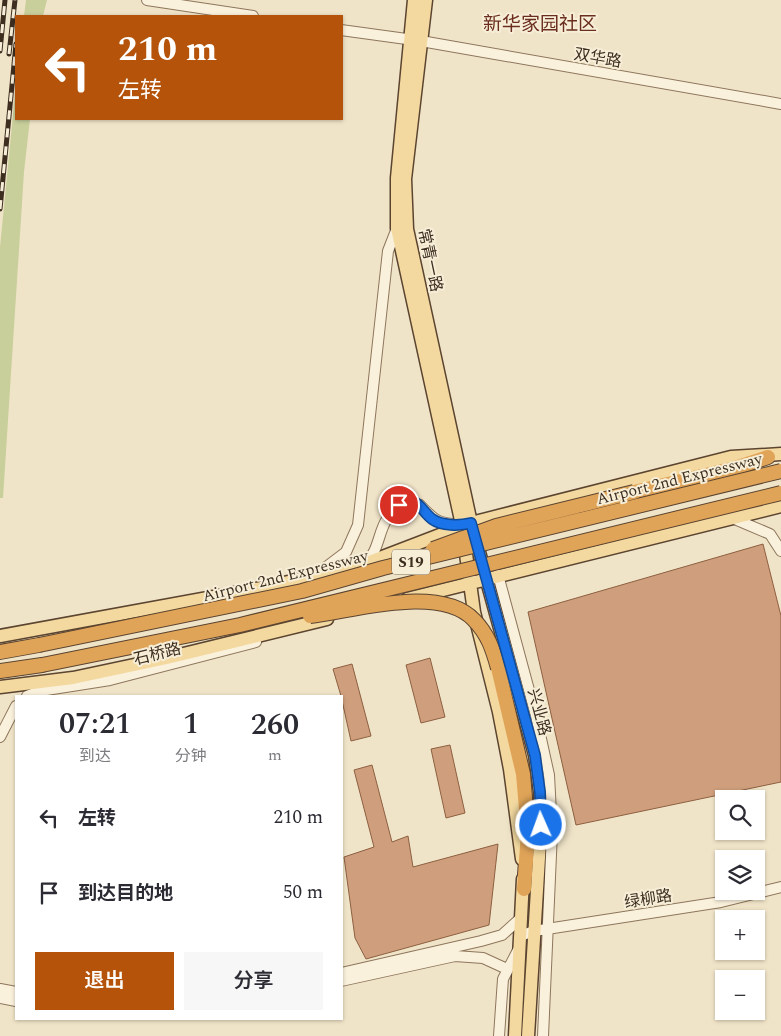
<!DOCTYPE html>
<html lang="zh">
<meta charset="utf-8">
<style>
:root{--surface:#fff;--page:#f7f7f7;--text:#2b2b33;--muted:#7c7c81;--accent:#b45309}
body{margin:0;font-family:Spectral,"Noto Sans SC",serif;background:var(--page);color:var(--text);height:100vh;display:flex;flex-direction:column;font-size:19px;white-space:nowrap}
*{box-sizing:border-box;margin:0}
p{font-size:16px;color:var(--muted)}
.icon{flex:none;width:28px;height:28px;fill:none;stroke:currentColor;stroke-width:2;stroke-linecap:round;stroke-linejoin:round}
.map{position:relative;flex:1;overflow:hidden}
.panel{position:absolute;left:15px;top:695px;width:328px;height:325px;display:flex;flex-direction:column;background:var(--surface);border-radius:0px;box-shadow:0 1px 4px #0004}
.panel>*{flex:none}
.guide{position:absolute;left:15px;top:15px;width:328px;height:105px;border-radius:0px;box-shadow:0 1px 4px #0004;background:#b45309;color:#fff;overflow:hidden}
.controls{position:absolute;left:715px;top:790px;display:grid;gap:10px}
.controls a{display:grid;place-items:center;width:50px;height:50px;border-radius:0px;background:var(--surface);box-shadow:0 1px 4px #0004;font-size:25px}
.pin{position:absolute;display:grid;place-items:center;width:42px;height:42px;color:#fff;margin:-21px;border:2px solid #fff;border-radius:50%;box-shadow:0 1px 5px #0007}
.me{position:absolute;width:55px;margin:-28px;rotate:358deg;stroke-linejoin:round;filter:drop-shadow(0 0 4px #0008)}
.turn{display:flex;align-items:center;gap:18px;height:105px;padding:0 20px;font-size:22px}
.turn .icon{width:65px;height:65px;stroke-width:2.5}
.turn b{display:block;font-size:35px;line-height:42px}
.eta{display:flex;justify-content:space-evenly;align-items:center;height:85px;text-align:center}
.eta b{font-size:30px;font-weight:600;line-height:35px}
.primary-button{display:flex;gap:10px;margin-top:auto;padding:10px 20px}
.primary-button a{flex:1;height:58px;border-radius:0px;background:var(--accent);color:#fff;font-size:20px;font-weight:600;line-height:58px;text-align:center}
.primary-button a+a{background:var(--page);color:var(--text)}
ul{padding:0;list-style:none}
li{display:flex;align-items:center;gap:15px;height:75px;padding:0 20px}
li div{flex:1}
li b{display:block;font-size:19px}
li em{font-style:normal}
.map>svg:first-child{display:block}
.green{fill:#c9cf9b}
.building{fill:#cf9f7d;stroke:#8d5f41}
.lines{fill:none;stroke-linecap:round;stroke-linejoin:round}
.minor-casing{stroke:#8d765c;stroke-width:12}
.major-casing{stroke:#5b4430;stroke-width:15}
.highway-casing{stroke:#5b4430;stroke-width:16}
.minor{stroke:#faf1dc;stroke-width:10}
.major{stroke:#f3d9a0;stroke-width:12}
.highway{stroke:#e0a458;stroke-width:14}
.rail-casing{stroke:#3d2e20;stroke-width:5}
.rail{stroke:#f7eed8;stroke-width:3;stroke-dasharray:9;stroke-linecap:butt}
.highway-bridge-casing{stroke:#5b4430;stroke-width:16;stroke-linecap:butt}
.highway-bridge{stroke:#e0a458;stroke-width:14}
.route-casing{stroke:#114b97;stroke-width:12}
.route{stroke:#1a73e8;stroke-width:9}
.labels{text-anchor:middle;stroke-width:4;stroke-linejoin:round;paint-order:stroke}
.shield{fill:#f7eed8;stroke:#756857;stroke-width:1}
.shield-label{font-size:15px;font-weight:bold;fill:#3d2e20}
.street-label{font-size:16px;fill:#3d2e20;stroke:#f7eed8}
.quarter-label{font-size:19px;fill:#6b2e1e;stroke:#f7eed8}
</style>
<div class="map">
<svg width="781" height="1036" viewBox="0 0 781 1036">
<rect width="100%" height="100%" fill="#f0e4c8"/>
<path class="green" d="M26,0H47L43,16H24Z
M16,84V119H30L24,172L3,498H0V247Z"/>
<path class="building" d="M763,544L781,616V782L576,825L528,612Z
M430,658L445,717L421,723L406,665Z
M352,664L371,736L351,741L341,696L333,669Z
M450,745L465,813L446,818L431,749Z
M372,765L392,842L408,836L413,867L498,844L489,925L366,959L355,938L344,857L374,847L354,770Z"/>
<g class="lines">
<g class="minor-casing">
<path id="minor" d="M147,0L253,16
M341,30L421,41L781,104
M732,518L770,534L781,551
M365,564C385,545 374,519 405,503L420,505C436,522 438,523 462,525
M317,574L346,552L358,525L388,251L397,228
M498,575L536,716L549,775L552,832L543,1036
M27,696L40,691L110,680L256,642
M0,737L16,706
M520,936L534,931L721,902L781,887
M341,973L481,941L502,935L522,917
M341,981L455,956L483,958L507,969
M0,989L16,992
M0,998L16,1001
M499,1036L503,979L518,950"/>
</g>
<g class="major-casing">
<path id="major" d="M414,0L397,178V228L462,525L474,612L499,712L510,769L522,859
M426,0L405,179L407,229L471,523L535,755L540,792L541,825L528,1036
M407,599L781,506
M0,636L267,587L364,564L471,523L731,457L781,454
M0,687L73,678L167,658L327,619
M515,1036L523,879"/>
</g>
<g class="highway-casing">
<path id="highway" d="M634,492L735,468L768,457
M0,652L39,645
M498,668L523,774L528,832L524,889
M0,671L42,665"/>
</g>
<use href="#minor" class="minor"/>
<use href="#major" class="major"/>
<use href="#highway" class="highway"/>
<g class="rail-casing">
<path id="rail" d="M0,51L5,0
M9,54L15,0
M0,209L16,44"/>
</g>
<use href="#rail" class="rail"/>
<g class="highway-bridge-casing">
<path id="highway-bridge" d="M433,549L496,526L634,492
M310,616C354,611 440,584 474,620C488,634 493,650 498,668
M39,645L302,591L383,568L781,471
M42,665L240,625L781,493"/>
</g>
<use href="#highway-bridge" class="highway-bridge"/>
</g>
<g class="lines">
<g class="route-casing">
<path id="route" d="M399,505C419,495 420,510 432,519C442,526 459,526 471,523L535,755L540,792L541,825"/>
</g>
<use href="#route" class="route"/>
</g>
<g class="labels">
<rect class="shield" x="392" y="549.5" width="38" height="25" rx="4"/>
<g class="shield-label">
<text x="411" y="567">S19</text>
</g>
<g class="street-label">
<text transform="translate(598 57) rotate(10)" y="6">双华路</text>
<text transform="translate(431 260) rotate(78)" y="6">常青一路</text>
<text transform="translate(679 478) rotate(-14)" y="6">Airport 2nd Expressway</text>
<text transform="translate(285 575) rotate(-14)" y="6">Airport 2nd Expressway</text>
<text transform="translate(157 653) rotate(-14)" y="6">石桥路</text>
<text transform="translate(540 712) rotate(75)" y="6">兴业路</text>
<text transform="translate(648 898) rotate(-9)" y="6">绿柳路</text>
</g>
<g class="quarter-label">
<text x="540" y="30">新华家园社区</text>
</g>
</g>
</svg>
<div class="controls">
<a><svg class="icon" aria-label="search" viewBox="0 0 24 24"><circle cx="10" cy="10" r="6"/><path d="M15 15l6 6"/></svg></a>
<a><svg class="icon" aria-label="layers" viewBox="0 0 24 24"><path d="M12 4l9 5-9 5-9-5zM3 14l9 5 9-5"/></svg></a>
<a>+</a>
<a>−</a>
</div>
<div class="pin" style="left:399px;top:505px;background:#d93025"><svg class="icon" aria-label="arrive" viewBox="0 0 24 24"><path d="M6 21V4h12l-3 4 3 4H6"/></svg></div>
<svg class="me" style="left:541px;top:825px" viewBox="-20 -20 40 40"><circle r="17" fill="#1a73e8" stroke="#fff" stroke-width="3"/><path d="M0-11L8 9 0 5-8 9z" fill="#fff"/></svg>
<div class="guide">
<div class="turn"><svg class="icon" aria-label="left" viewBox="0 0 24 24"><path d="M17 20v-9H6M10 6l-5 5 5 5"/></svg><div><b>210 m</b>左转</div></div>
</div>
<section class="panel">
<div class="eta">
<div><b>07:21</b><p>到达</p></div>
<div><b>1</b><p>分钟</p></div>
<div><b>260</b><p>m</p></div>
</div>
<ul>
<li><svg class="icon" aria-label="left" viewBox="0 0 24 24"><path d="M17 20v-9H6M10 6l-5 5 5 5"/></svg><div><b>左转</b></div><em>210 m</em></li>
<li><svg class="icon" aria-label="arrive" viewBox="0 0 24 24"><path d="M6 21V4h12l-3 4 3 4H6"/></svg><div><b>到达目的地</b></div><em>50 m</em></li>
</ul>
<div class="primary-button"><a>退出</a><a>分享</a></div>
</section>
</div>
